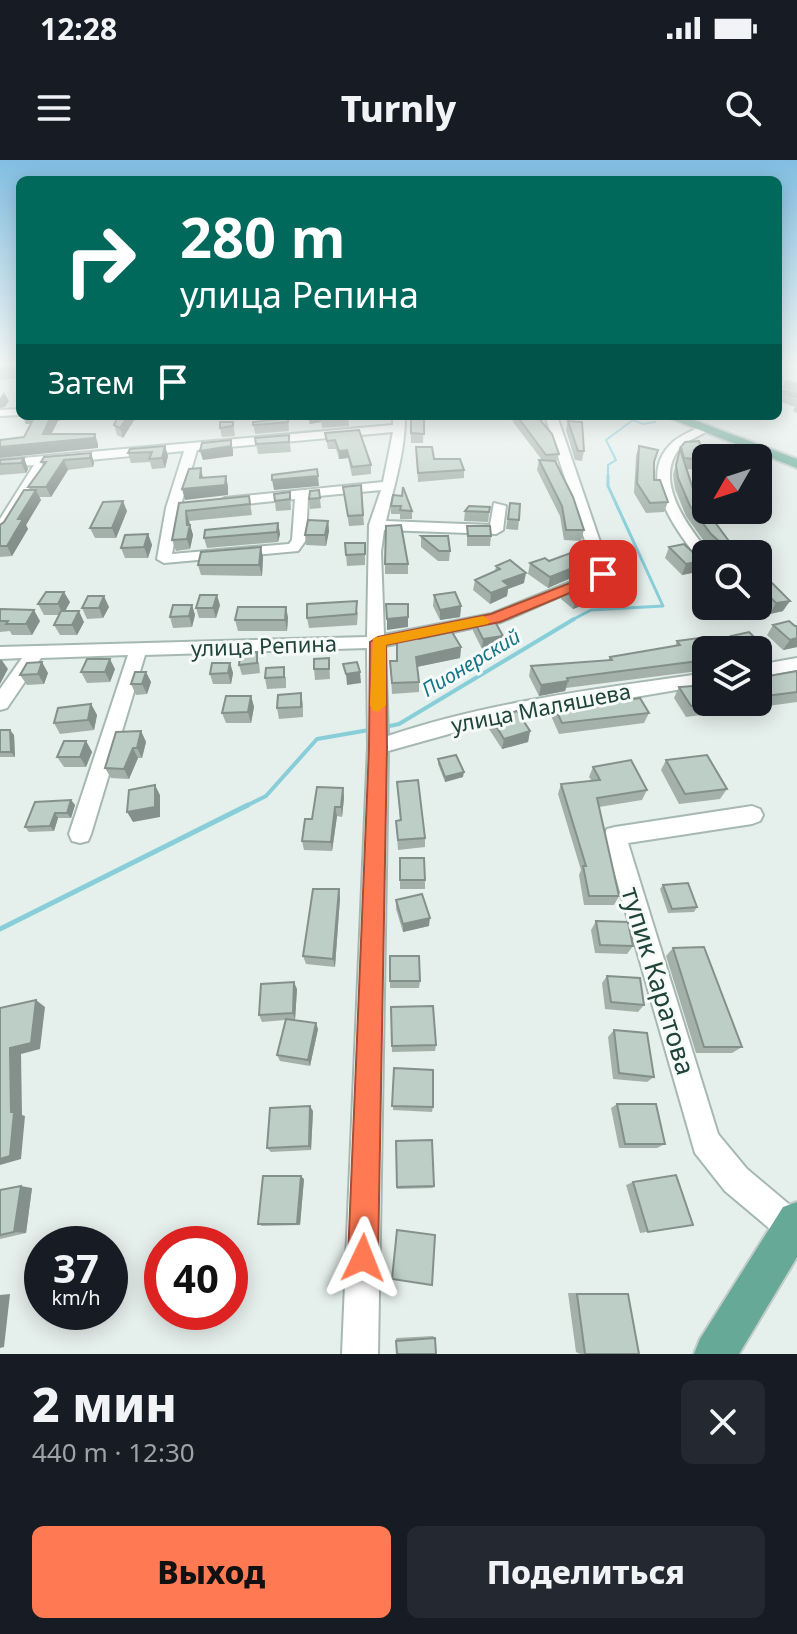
<!DOCTYPE html>
<html lang="ru">
<meta charset="utf-8">
<style>
:root{--surface:#171b24;--page:#242831;--text:#f1f3f6;--muted:#9ea1a6;--accent:#ff7a53}
body{margin:0;font-family:"Noto Sans",sans-serif;background:var(--page);color:var(--text);height:100vh;display:flex;flex-direction:column;font-size:30px;white-space:nowrap}
*{box-sizing:border-box;margin:0}
p{font-size:26px;color:var(--muted)}
.icon{flex:none;width:44px;height:44px;fill:none;stroke:currentColor;stroke-width:2;stroke-linecap:round;stroke-linejoin:round}
.map{position:relative;height:1194px;overflow:hidden}
.panel{display:flex;flex-direction:column;background:var(--surface);flex:1}
.panel>*{flex:none}
.banner{position:absolute;left:16px;top:16px;width:766px;height:244px;border-radius:12px;box-shadow:0 4px 20px #0003;background:#00695c;color:#fff;overflow:hidden}
.needle{width:52px;rotate:231deg}
.fabs{position:absolute;left:692px;top:284px;display:grid;gap:16px}
.fabs a{display:grid;place-items:center;width:80px;height:80px;border-radius:12px;background:var(--surface);box-shadow:0 4px 20px #0003;font-size:40px}
.speed{position:absolute;left:24px;top:1066px;display:flex;gap:16px;font-size:40px;font-weight:700;text-align:center}
.speed>*{display:grid;place-content:center;width:104px;height:104px;border-radius:50%;background:var(--surface);box-shadow:0 4px 20px #0003;line-height:1}
.speed small{font-size:20px;font-weight:400}
.speed .limit{border:12px solid #d22;background:#fff;color:#111}
.pin{position:absolute;display:grid;place-items:center;width:68px;height:68px;color:#fff;margin:-34px;border-radius:16px;box-shadow:0 4px 12px #0006}
.me{position:absolute;width:88px;margin:-44px;rotate:2deg;stroke-linejoin:round;filter:drop-shadow(0 0 6px #0008)}
.turn{display:flex;align-items:center;gap:28px;height:168px;padding:0 32px;font-size:36px}
.turn .icon{width:104px;height:104px;stroke-width:2.5}
.turn b{display:block;font-size:56px;line-height:68px}
.then{display:flex;align-items:center;height:76px;padding:0 32px;background:#0003;gap:16px;font-size:30px}
.round{display:grid;place-items:center;flex:none;width:84px;height:84px;border-radius:12px;background:var(--page)}
.head{display:flex;align-items:center;justify-content:space-between;height:136px;padding:0 32px}
h1{font-size:48px;font-weight:800;line-height:60px}
.primary-button{display:flex;gap:16px;margin-top:auto;padding:16px 32px}
.primary-button a{flex:1;height:92px;border-radius:12px;background:var(--accent);color:#111;font-size:32px;font-weight:800;line-height:92px;text-align:center}
.primary-button a+a{background:var(--page);color:var(--text)}
.status{display:flex;justify-content:space-between;align-items:center;height:56px;padding:0 40px;background:var(--surface);direction:ltr}
.status svg{height:22px;fill:currentColor}
header{display:flex;justify-content:space-between;align-items:center;height:104px;padding:0 32px;background:var(--surface);font-size:36px;font-weight:800}
.map>svg:first-child{display:block}
.lines{fill:none;stroke-linecap:round;stroke-linejoin:round}
.stream-far3{stroke:#88ced9;stroke-width:2}
.stream-far2{stroke:#88ced9;stroke-width:3}
.stream-far1{stroke:#88ced9;stroke-width:4}
.stream{stroke:#88ced9;stroke-width:5}
.minor-casing{stroke:#a6b8b2;stroke-width:4}
.major-casing{stroke:#c1cbc8;stroke-width:4}
.minor{fill:#fff;fill-rule:evenodd}
.major{fill:#65a996;fill-rule:evenodd}
.wall{fill:#a3b1aa}
.shaded-wall{fill:#84908b}
.building{fill:#bdcec6;stroke:#84908b;stroke-width:2}
.route{fill:#ff7a53;stroke:#a64f36;stroke-width:2}
.slow{fill:#f59e0b}
.labels{text-anchor:middle;stroke-width:6;stroke-linejoin:round;paint-order:stroke}
.far-water-label{font-size:20px;font-style:italic;fill:#147687;stroke:#f6fbf9}
.street-label{font-size:22px;fill:#21443a;stroke:#f6fbf9}
.near-street-label{font-size:26px;fill:#21443a;stroke:#f6fbf9}
</style>
<div class="status"><b>12:28</b><svg viewBox="0 0 49 12"><path d="M0 12V9h3v3zM5 12V6h3v6zM10 12V3h3v9zM15 12V0h3v12zM26 1h20v11H26zM47 4h2v5h-2z"/></svg></div>
<header><svg class="icon" aria-label="menu" viewBox="0 0 24 24"><path d="M4 6h16M4 12h16M4 18h16"/></svg>Turnly<svg class="icon" aria-label="search" viewBox="0 0 24 24"><circle cx="10" cy="10" r="6"/><path d="M15 15l6 6"/></svg></header>
<div class="map">
<svg width="797" height="1194" viewBox="0 0 797 1194">
<rect width="100%" height="100%" fill="#e5efeb"/>
<g class="lines">
<path class="stream-far3" d="M608,317V305L616,300L606,280L633,260L643,264L655,262"/>
<path class="stream-far2" d="M570,461L591,450L663,446L608,326V315"/>
<path class="stream-far1" d="M385,567L399,564L574,459
M244,647L266,636L317,579L369,570"/>
<path class="stream" d="M0,769L248,645"/>
<g class="minor-casing">
<path id="minor" d="M20,249V255L0,256V250Z
M393,256H405C405,293 394,325 386,361L490,365L494,343L506,346L503,370L496,374L384,370L381,392L384,475L491,454L595,412L545,256H557L611,414L501,462L385,486L388,576C491,541 599,529 706,513V525L499,560L388,591L378,1194H342L368,587L367,488L145,495L91,674L88,681L80,683L72,681L69,674L128,495L41,498L7,548L0,550V529L22,498L0,499V487L367,477L369,365L381,330L308,337L306,380L298,391L164,403L157,399L166,348L184,291L47,304L7,371L0,375V359L34,305L0,308V300L393,265ZM393,272L383,322L225,338L218,342L225,346L295,339L292,380L289,384L172,394L180,348L197,290Z
M701,266L711,268C702,276 688,279 680,288C652,321 689,368 710,394H706L705,402L700,401C677,371 634,317 673,282C681,275 692,271 701,266Z
M797,498V510L758,517V505Z
M752,646L760,649L763,655L760,661L752,664L628,683L718,974L747,1009L797,1051V1082L793,1084L782,1079L725,1031L695,993L604,676L607,669L615,667Z"/>
</g>
<g class="major-casing">
<path id="major" d="M664,256H683L797,299V308Z
M797,1042V1097L739,1194H694L700,1179L783,1047Z"/>
</g>
<use href="#minor" class="minor"/>
<use href="#major" class="major"/>
</g>
<path class="wall" d="M0,204H20V218L0,220V208L16,207L17,205Z
M778,217L781,230L797,234V253L793,251L795,247L778,241Z
M785,220L797,222V233L782,228Z
M23,256H97L65,258L58,261L51,274L98,284V288L24,277L31,264H26Z
M118,256H147L136,257L123,278L117,275L114,265Z
M307,256H348L349,266L322,268L321,262L310,264Z
M410,256H424L423,283H411Z
M514,256H537L559,294L556,303L584,370L581,381L564,380L560,356L537,310L539,300H542L513,262Z
M288,258L289,271L255,274L253,262Z
M568,261L584,291L582,301L575,300L566,270Z
M233,262L235,276L222,277L220,268Z
M325,273L371,305V314L352,316L348,298L339,299L336,289H328Z
M289,275L291,292L258,294L255,278Z
M685,282L704,300L701,310L687,309L697,341L734,388L731,394H717L706,384L686,356L675,329L673,315L680,289Z
M165,286L168,296L165,308L152,309L150,302L131,303L128,293Z
M639,286L654,303V320L668,342L664,352L646,353L634,333L636,296Z
M416,287L434,299L464,310V318L418,322Z
M91,293L94,303L93,307L68,310L51,337H39L41,340L26,365L28,369L12,396L0,397V365L4,362L30,330L28,327L43,306L41,302Z
M24,298L28,309L26,313L0,315V300Z
M361,325L364,365L349,366L343,327Z
M319,330L321,348L310,349L309,339Z
M290,332L291,350L276,351L274,334Z
M393,335L412,351V359H400V354H391V346Z
M249,336L252,355L189,361L193,375L190,389L176,391L172,380L179,343Z
M510,343L519,360L518,370L506,369Z
M490,347L488,362L464,361L465,351Z
M127,351L116,378H95L90,368Z
M328,361L329,371L326,386L306,385L305,375Z
M278,363L280,374L278,382L207,388L204,378Z
M467,366L491,376L490,386H467Z
M148,374L152,385L148,398H125L121,388Z
M421,376L450,391L449,401H438L421,387Z
M345,383H365V405L347,406Z
M669,387L697,412L682,415L665,398Z
M263,397L262,416L201,415L198,405Z
M549,401H590L587,411L548,428L528,414L530,403Z
M385,404H408V414H385Z
M496,406L524,423L508,429L507,436L490,444L473,430L475,420L495,411Z
M601,420H635L631,430L612,440L598,431Z
M758,425L783,451L770,454L758,441Z
M564,428L592,432L589,443L573,449L561,439Z
M434,435L461,446L460,457L440,460L433,446Z
M70,442L65,451L84,462L77,475H60L54,465L59,455H44L38,444Z
M192,445L195,455L192,467L173,468L170,457Z
M220,445L216,458H199L196,448Z
M712,446H744L740,454L724,458Z
M109,447L103,458L87,459L82,448Z
M0,449L40,461L32,475H12L10,471L0,472Z
M358,452L357,465L309,468L307,458Z
M288,457L287,471H238L235,460Z
M474,461L501,486L482,489L473,471Z
M773,465L795,466L797,487L783,490L767,475Z
M731,476L765,488L759,498L758,490H729L726,487Z
M419,479L461,487L460,498L417,507L419,522V532L392,534L390,501H397Z
M677,481L706,500V510L566,528L565,531L539,536L529,516L531,506L608,500L610,497L675,486Z
M329,498L330,519L315,520L314,509Z
M259,502L260,513L242,515L239,505Z
M230,503L233,513L231,524H213L210,514Z
M115,509L110,522L87,523L81,512Z
M797,511V542L686,557L674,538L679,527L706,542H758V518Z
M146,512L151,522L147,534L136,535L131,524Z
M48,513L44,524L27,525L20,515Z
M286,517V528L267,529L265,518Z
M301,533L303,544V557L279,559L277,548Z
M251,536L254,547L251,563H226L222,553Z
M91,544L97,555L94,570L60,574L54,563Z
M555,548L649,553L644,563L559,574L552,558Z
M491,558L530,571L528,582L502,589L489,569Z
M0,570L14,575L15,597H0Z
M141,571L146,582L142,598H138L129,619L111,618L105,608Z
M86,581L92,592L86,607H64L57,597Z
M438,599L463,617L445,622L438,604Z
M666,600L727,629L720,639L679,644L661,610Z
M593,607L647,630L642,640L599,647L619,736L614,745H584L579,715L581,710L558,634L561,624L592,621L589,617Z
M397,622L425,678V687L398,690L396,661L400,660Z
M343,628L344,638L342,657L337,656L332,691L304,690L302,681L312,659Z
M71,640L75,645L71,658H58L54,671L29,672L25,667Z
M400,698L425,720V729H400Z
M663,725L697,747L694,752L668,753L660,729Z
M339,729L340,738L335,807L306,804L303,796Z
M396,740L429,766L403,772L396,749Z
M596,761L633,786L627,794L595,793L591,770Z
M673,788L742,887L732,893H696L666,796Z
M390,796L420,821L419,828H390Z
M607,816L644,845L638,852L605,849L602,823Z
M297,829L295,860L318,869L310,906L280,901L277,895L285,860L262,862L259,855Z
M391,847L436,885L435,891L392,892Z
M614,870L654,917L647,922L613,919L608,877Z
M394,908L433,947L432,952L393,950Z
M617,944L665,984L657,988H619L611,948Z
M313,951L311,990L271,992L267,988Z
M396,981L434,1026L433,1028L397,1029Z
M304,1019L300,1065L262,1066L258,1064Z
M633,1022L693,1065L640,1073L626,1025Z
M32,1028L26,1073L0,1079V1030Z
M568,1133H617L628,1134L639,1194H580L576,1192Z
M433,1176L435,1178L397,1194L396,1178Z"/>
<path class="shaded-wall" d="M4,232L9,241L5,247L0,248V238Z
M23,256H38L41,263L26,264Z
M51,256H65V258L58,261L47,283L95,274L98,284V288L0,298V287L43,274Z
M128,256L136,257L123,278L120,268Z
M309,256H320L321,262L310,264Z
M231,280L233,290V296L203,300L200,291Z
M165,286L168,296L165,308L162,298Z
M347,290L348,298L339,299V291Z
M91,293L94,303L93,307L90,298Z
M24,298L28,309L26,313L21,303Z
M64,300L68,310L51,337L46,327Z
M201,308L203,318L226,316L228,326V335L185,340L182,329L200,318Z
M318,316L319,326L274,330L272,320Z
M36,330L41,340L26,365L28,369L12,396L7,386L18,359Z
M123,341L127,351L116,378L112,368Z
M186,351L193,375L190,389L187,379Z
M328,361L329,371L326,386L325,375Z
M278,363L280,374L278,382L277,372Z
M148,374L152,385L148,398L144,387Z
M261,387L263,397L262,416L259,405Z
M590,401L587,411L548,428L550,417Z
M702,401L697,412L682,415L686,404Z
M526,413L524,423L508,429L507,436L490,444L491,433L503,421Z
M635,420L631,430L612,440L616,430Z
M64,432L70,442L63,455L58,444Z
M592,432L589,443L573,449L576,438Z
M217,435L220,445L216,458L213,448Z
M104,436L109,447L103,458L99,448Z
M790,441L783,451L770,454L776,443Z
M192,445L195,455L192,467L189,456Z
M461,446L460,457L440,460V450Z
M736,446H744L740,454L724,458L729,447Z
M286,447L288,457L287,471L285,460Z
M34,450L40,461L32,475L26,464Z
M79,451L84,462L77,475L72,465Z
M408,457V467L387,470V459Z
M503,476L501,486L482,489L483,479Z
M797,478V487L783,490L790,480Z
M461,487L460,498L416,507V497Z
M765,488L759,498L758,499V490Z
M1,499L8,509L0,524V501Z
M110,499L115,509L110,522L105,512Z
M42,502L48,513L44,524L38,514Z
M230,503L233,513L231,524L228,513Z
M146,512L151,522L147,534L142,524Z
M360,512L361,523L347,525L346,514Z
M568,521L565,531L539,536L541,525Z
M251,536L254,547L251,563L248,552Z
M91,544L97,555L94,570L88,560Z
M10,570L14,575L15,597L11,592Z
M141,571L146,582L142,598L137,588Z
M530,571L528,582L502,589L504,579Z
M86,581L92,592L86,607L80,597Z
M133,588L138,598L129,619L124,609Z
M464,612L463,617L445,622V617Z
M155,625L160,635V657L133,662L127,652Z
M343,628L344,638L342,657L341,647Z
M71,640L75,645L71,658L67,653Z
M335,647L337,656L332,691L331,682Z
M55,653L58,658L54,671L50,666Z
M339,729L340,738L335,807L333,799Z
M430,758L429,766L403,772V764Z
M294,822L297,829L295,860L293,853Z
M36,840L45,847L40,889L21,894L22,955L25,956L21,999L0,1005V999L11,952L10,888Z
M316,863L318,869L310,906L308,900Z
M310,946L313,951L311,990L309,986Z
M301,1016L304,1019L300,1065L297,1064Z
M21,1026L32,1028L26,1073L14,1072Z
M10,1134L4,1187L0,1188V1135Z"/>
<path class="building" d="M17,204H20V209L0,210V208L16,207Z
M778,217L782,219L779,222L781,230L797,234V237L778,231Z
M35,256H51L43,274H95L94,278L0,287V280L24,277Z
M118,256H128L120,268L114,265Z
M321,256H348L321,259Z
M411,256H424V274L411,273Z
M517,256H537L552,274L559,294L546,295Z
M288,258V262L253,265V262Z
M568,261L582,262L584,291H578Z
M220,262H233V266L220,268Z
M359,270L371,305L352,307L347,290L339,291L335,280L327,281L325,273Z
M289,275V282L256,284L255,278Z
M231,280V286L200,291L202,283Z
M699,281L704,300L684,298L681,287L685,282Z
M165,286L162,298L149,299L152,292L128,293L130,289Z
M639,286L658,290L654,302V320H660L668,342L650,343L637,323Z
M416,287H432L434,299H460L464,310L418,313Z
M680,289L697,341H701L706,350L734,388L730,391L711,374L690,346L678,318L676,305Z
M91,293L90,298L64,300L46,327H28L46,302H41L44,297Z
M24,298L21,303L0,304V300Z
M539,300L555,301L573,337L584,370H566L562,346Z
M201,308L200,318L226,316L225,325L182,329L189,309Z
M317,309L318,316L272,320V315Z
M361,325L363,355L348,356L343,327Z
M403,327L412,351L400,350L401,346H391L393,335L402,336Z
M24,330H36L18,359H23L7,386H0V365L4,362Z
M319,330L320,338L309,339L310,331Z
M290,332V339L275,341L274,334Z
M249,336L250,344L186,351L187,365H190L187,379L172,380L179,343Z
M123,341L112,368H90L103,342Z
M510,343L520,344L519,360L508,359Z
M469,346L490,347L489,352L465,351Z
M308,360L328,361L325,375H305Z
M278,363L277,372L204,378L205,370Z
M401,365L408,404H385L386,366Z
M467,366H490L491,376H468Z
M148,374L144,387L121,388L125,375Z
M421,376H448L450,391H439Z
M345,383H365V394L346,395Z
M684,384L702,401L686,404L669,387Z
M261,387L259,405H198L201,392Z
M576,391L590,401L550,417L530,403L545,398L549,401Z
M510,400L526,413L503,421L509,426L491,433L475,420L500,409L496,406Z
M620,411L635,420L616,430L601,420Z
M579,422L592,432L576,438L564,428Z
M772,423L790,441L776,443L758,425Z
M46,432H64L58,444H38Z
M455,432L461,446L440,450L434,435Z
M200,435H217L213,448H196Z
M88,436H104L99,448H82Z
M357,441L356,454L307,458V444Z
M386,444H408V457L387,459Z
M173,445H192L189,456L170,457Z
M238,447H286L285,460H235Z
M0,449L34,450L26,464H6L8,461H0Z
M61,451H79L72,465H54Z
M493,458L503,476L483,479L474,461Z
M789,461L795,466H797V478L790,480L773,465Z
M452,472L461,487L416,497L419,522L392,523L390,501H397V476L418,474L419,479Z
M749,472L765,488L756,490H745L731,476Z
M699,478L709,490H706V500L567,518L568,521L541,525L531,506L612,500L610,497L680,485L677,481Z
M257,492V503L239,505L240,494Z
M329,498V509H314V499Z
M87,499H110L105,512H81Z
M42,502L38,514L20,515L27,503Z
M357,502L360,512L346,514L343,504Z
M212,503H230L228,513L210,514Z
M284,507V517L265,518L266,508Z
M797,511V532L758,537V518Z
M135,512H146L142,524H131Z
M706,525V542H723L691,546L679,527Z
M301,533V547L277,548L278,535Z
M226,536H251L248,552L222,553Z
M640,538L649,553L562,563L555,548L578,547Z
M91,544L88,560L54,563L58,548Z
M517,551L530,571L504,579L491,558Z
M0,570H10L11,592H0Z
M141,571L137,588H133L124,609L105,608L116,572Z
M64,581H86L80,597H57Z
M456,595L464,612L445,617L438,599Z
M707,595L727,629L685,634L666,600Z
M631,600L647,630L597,638L619,736H589L583,706H586L561,624L600,620L593,607Z
M418,620L425,678L398,680L396,661L401,660L397,622Z
M155,625V647L127,652L129,630Z
M317,627L343,628L341,647H335L331,682L302,681L305,659H312Z
M71,640L67,653H55L50,666L25,667L35,642Z
M400,698H424L425,720H400Z
M688,723L697,747L672,749L663,725Z
M313,729H339L333,799L303,796Z
M422,734L430,758L403,764L396,740Z
M596,761L628,762L633,786L600,785Z
M704,787L742,887H704L673,788Z
M390,796H419L420,821H390Z
M607,816L640,818L644,845L611,842Z
M294,822L293,853L259,855L261,824Z
M36,840L31,883L10,888L11,952H14L10,996L0,999V848Z
M433,846L436,885L392,886L391,847Z
M286,859L316,863L308,900L277,895Z
M614,870L647,873L654,917L619,913Z
M394,908L433,910V947L392,946Z
M617,944H656L665,984H625Z
M310,946L309,986L267,988L270,948Z
M432,980L434,1026L397,1027L396,981Z
M676,1015L693,1065L648,1072L633,1022Z
M263,1016H301L297,1064H258Z
M21,1026L14,1072L0,1075V1030Z
M397,1070L435,1075L432,1125L392,1119Z
M577,1134H628L639,1194H585Z
M435,1178L436,1194H397L396,1181Z"/>
<linearGradient id="sky" x2="0" y2="1"><stop stop-color="#81bee2"/><stop offset="0.55" stop-color="#f3f8f6"/><stop offset="1" stop-color="#f3f8f6" stop-opacity="0"/></linearGradient>
<rect width="797" height="371" fill="url(#sky)"/>
<path class="route" d="M603,410L608,411V417L500,462L386,485L387,587L378,1098L374,1109L363,1113L352,1109L348,1098L369,587L370,482L378,477L491,454Z"/>
<path class="slow" d="M483,456L490,461L488,464L386,485V545L378,552L372,550L370,545L373,478Z"/>
<g class="labels">
<g class="far-water-label">
<text transform="translate(471 503) rotate(-31)" y="7">Пионерский</text>
</g>
<g class="street-label">
<text transform="translate(264 486) rotate(-2)" y="8">улица Репина</text>
<text transform="translate(541 548) rotate(-11)" y="8">улица Маляшева</text>
</g>
<g class="near-street-label">
<text transform="translate(658 821) rotate(73)" y="9">тупик Каратова</text>
</g>
</g>
</svg>
<div class="fabs">
<a><svg class="needle" viewBox="-14 -14 28 28"><path d="M0-13l5 13h-10z" fill="#e53935"/><path d="M0 13l5-13h-10z" fill="#9ea1a6"/></svg></a>
<a><svg class="icon" aria-label="search" viewBox="0 0 24 24"><circle cx="10" cy="10" r="6"/><path d="M15 15l6 6"/></svg></a>
<a><svg class="icon" aria-label="layers" viewBox="0 0 24 24"><path d="M12 4l9 5-9 5-9-5zM3 14l9 5 9-5"/></svg></a>
</div>
<div class="speed"><div>37<small>km/h</small></div><div class="limit">40</div></div>
<div class="pin" style="left:603px;top:414px;background:#d93025"><svg class="icon" aria-label="arrive" viewBox="0 0 24 24"><path d="M6 21V4h12l-3 4 3 4H6"/></svg></div>
<svg class="me" style="left:363px;top:1098px" viewBox="-20 -20 40 40"><path d="M0-17L14 15 0 8-14 15z" fill="#ff7a53" stroke="#fff" stroke-width="4"/></svg>
<div class="banner">
<div class="turn"><svg class="icon" aria-label="right" viewBox="0 0 24 24"><path d="M7 20v-9h11M14 6l5 5-5 5"/></svg><div><b>280 m</b>улица Репина</div></div>
<div class="then">Затем<svg class="icon" aria-label="arrive" viewBox="0 0 24 24"><path d="M6 21V4h12l-3 4 3 4H6"/></svg></div>
</div>
</div>
<section class="panel">
<div class="head"><div><h1>2 мин</h1><p>440 m · 12:30</p></div><a class="round"><svg class="icon" aria-label="close" viewBox="0 0 24 24"><path d="M6 6l12 12M18 6L6 18"/></svg></a></div>
<div class="primary-button"><a>Выход</a><a>Поделиться</a></div>
</section>
